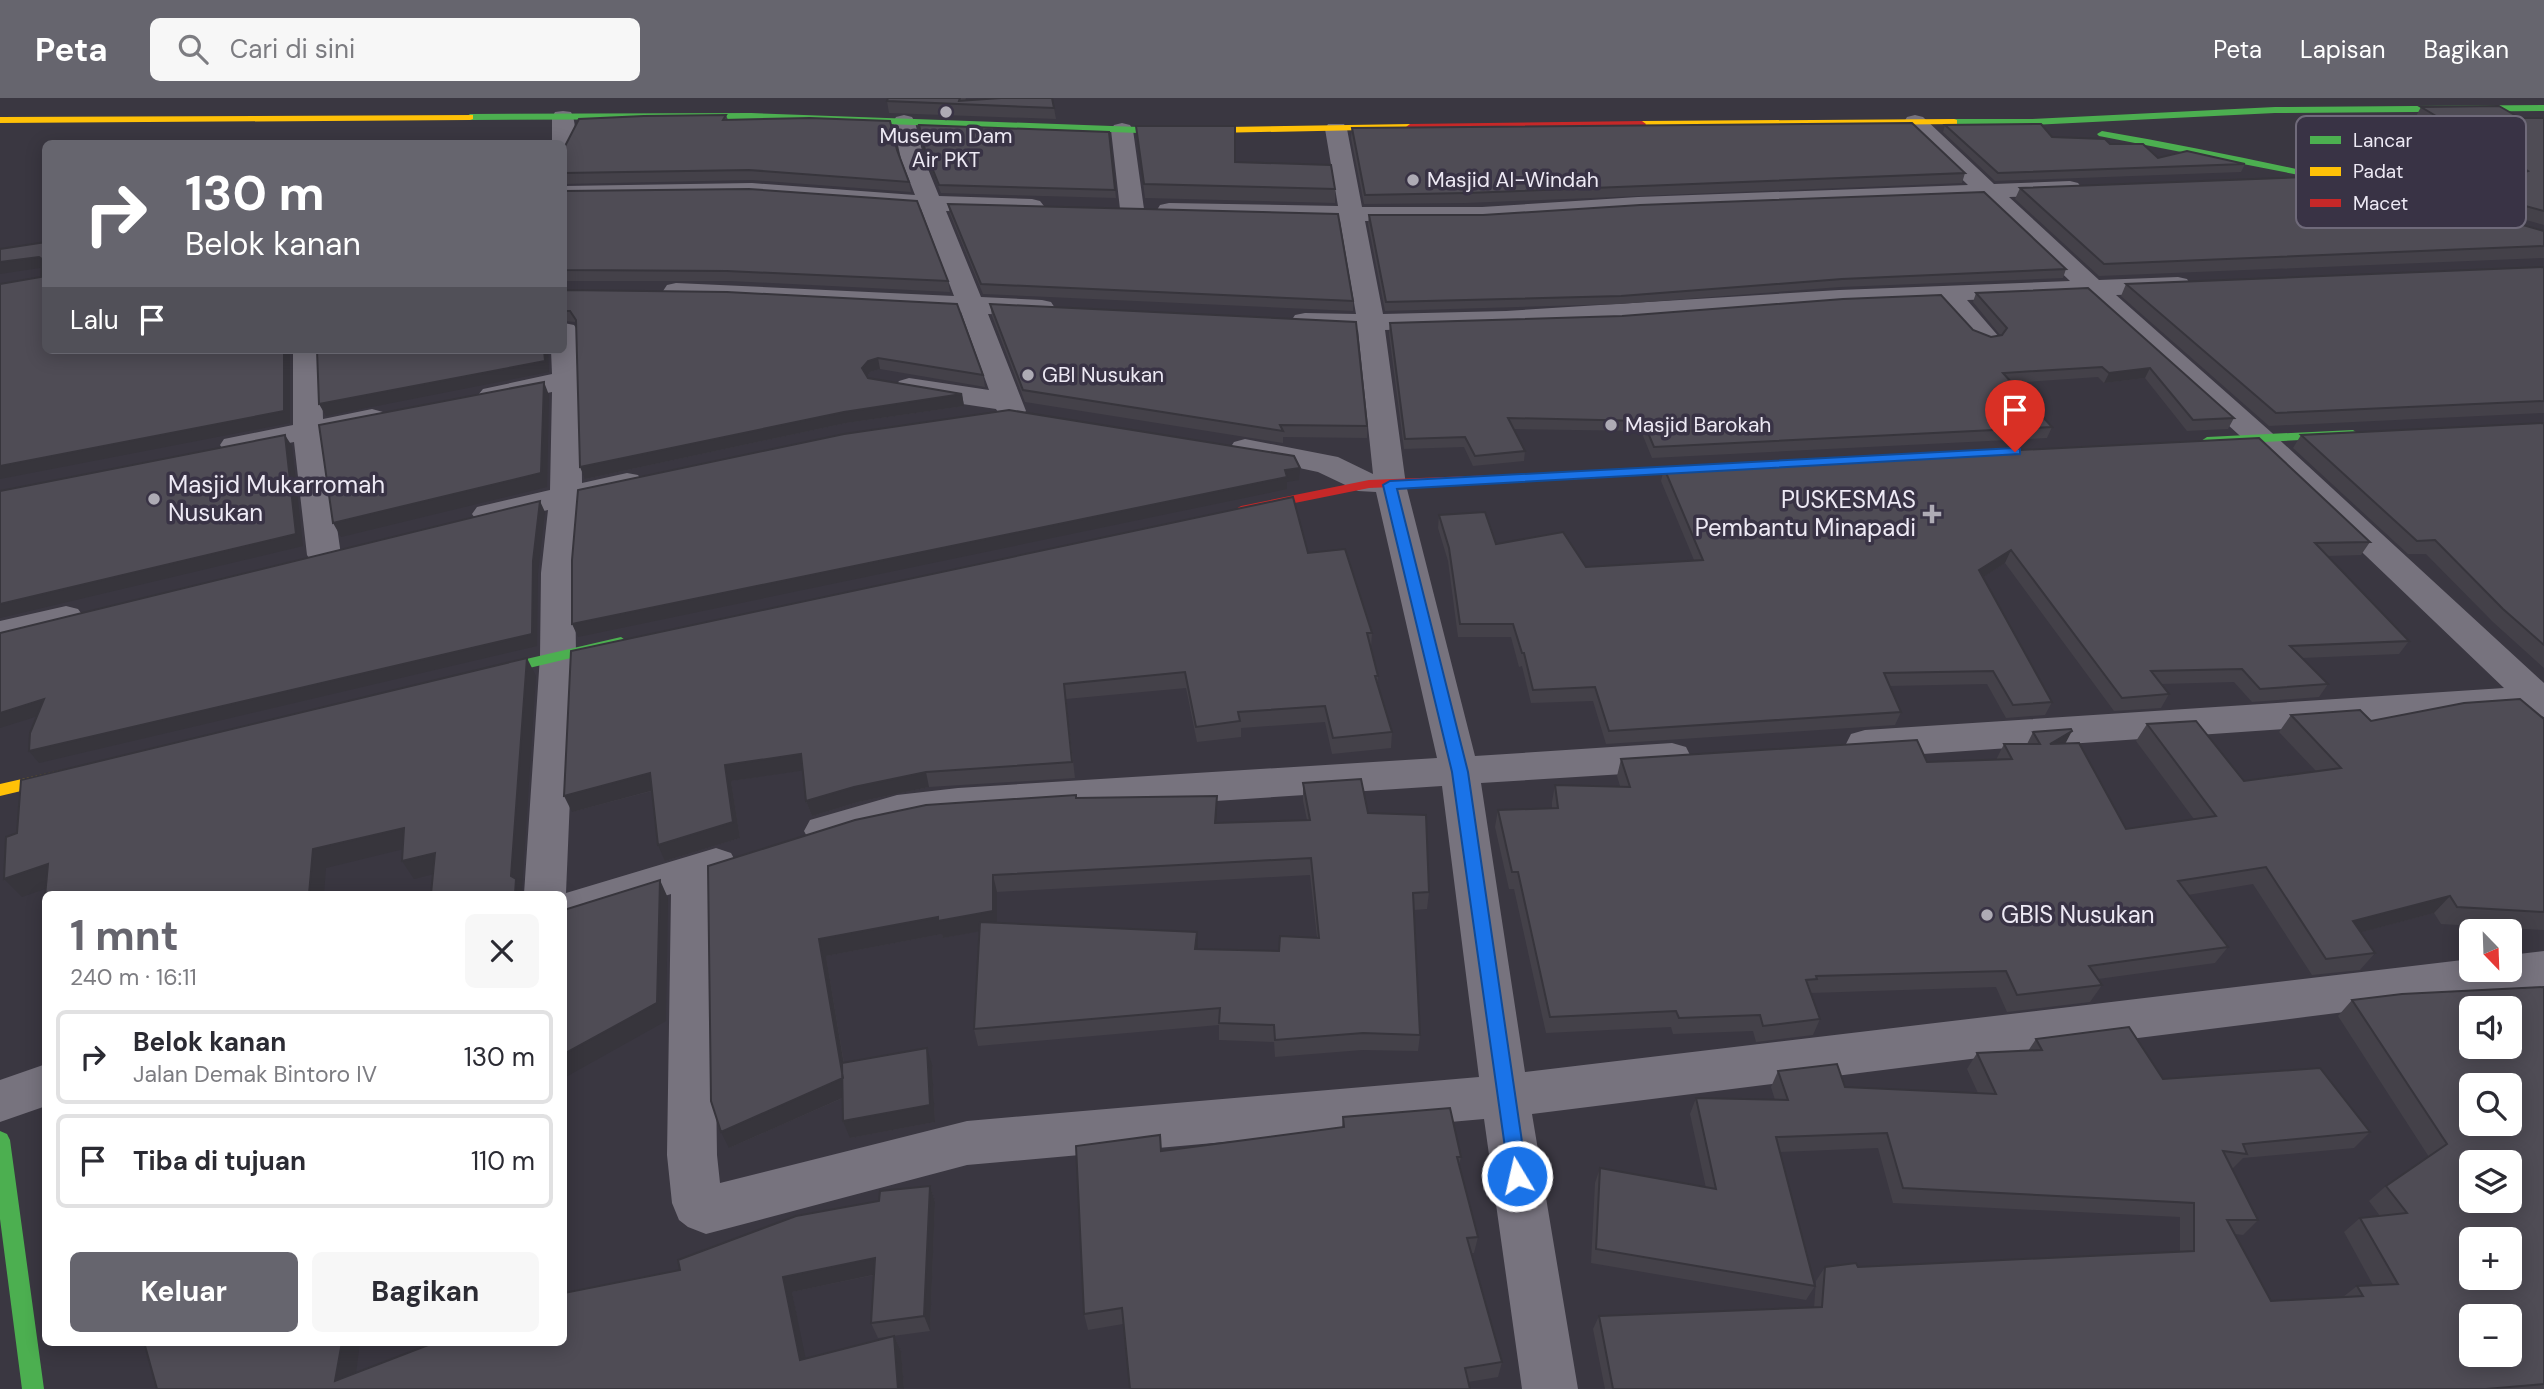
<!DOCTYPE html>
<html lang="id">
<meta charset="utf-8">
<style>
:root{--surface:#fff;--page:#f7f7f7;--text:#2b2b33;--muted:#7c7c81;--line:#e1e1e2;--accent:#66656e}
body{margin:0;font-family:"DM Sans",sans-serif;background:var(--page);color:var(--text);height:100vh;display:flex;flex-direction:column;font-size:26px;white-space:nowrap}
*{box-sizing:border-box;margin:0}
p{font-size:23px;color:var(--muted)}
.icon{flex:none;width:38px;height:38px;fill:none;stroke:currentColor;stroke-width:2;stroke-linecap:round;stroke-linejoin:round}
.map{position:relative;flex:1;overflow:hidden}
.details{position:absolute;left:42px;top:793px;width:525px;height:455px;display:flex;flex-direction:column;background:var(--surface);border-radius:10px;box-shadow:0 4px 18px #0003}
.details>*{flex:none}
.hud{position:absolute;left:42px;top:42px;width:525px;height:214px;border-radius:10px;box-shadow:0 4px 18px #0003;background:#66656e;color:#fff;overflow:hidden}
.needle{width:46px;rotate:157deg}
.tools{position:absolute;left:2459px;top:821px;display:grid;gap:14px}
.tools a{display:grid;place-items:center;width:63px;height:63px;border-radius:10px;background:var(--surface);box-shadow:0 4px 18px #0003;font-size:35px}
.pin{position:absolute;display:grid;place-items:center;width:60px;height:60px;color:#fff;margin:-72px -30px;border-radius:50% 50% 50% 0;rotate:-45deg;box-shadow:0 0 7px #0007}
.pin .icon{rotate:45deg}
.me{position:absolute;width:77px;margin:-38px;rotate:351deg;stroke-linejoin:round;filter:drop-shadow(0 0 5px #0008)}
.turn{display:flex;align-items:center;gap:24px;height:147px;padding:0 28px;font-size:32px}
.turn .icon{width:91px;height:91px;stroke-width:2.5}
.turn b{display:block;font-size:49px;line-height:60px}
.then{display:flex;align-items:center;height:66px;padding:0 28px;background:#0003;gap:14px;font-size:26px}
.round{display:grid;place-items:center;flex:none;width:74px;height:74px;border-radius:10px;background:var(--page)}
.summary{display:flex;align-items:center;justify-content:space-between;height:119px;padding:0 28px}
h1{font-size:42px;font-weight:700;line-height:52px;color:var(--accent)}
.primary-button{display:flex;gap:14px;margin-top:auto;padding:14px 28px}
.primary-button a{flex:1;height:80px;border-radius:10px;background:var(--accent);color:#fff;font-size:28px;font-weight:700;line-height:80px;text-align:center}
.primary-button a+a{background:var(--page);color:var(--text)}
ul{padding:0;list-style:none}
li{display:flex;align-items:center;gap:21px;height:94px;margin:0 14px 10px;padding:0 14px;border:4px solid var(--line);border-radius:10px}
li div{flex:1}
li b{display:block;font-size:26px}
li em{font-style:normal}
header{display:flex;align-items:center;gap:42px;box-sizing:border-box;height:98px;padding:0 35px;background:var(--accent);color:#fff}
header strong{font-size:33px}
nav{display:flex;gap:38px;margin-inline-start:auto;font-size:24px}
.search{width:490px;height:63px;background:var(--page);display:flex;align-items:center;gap:18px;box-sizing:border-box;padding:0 24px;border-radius:10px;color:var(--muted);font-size:26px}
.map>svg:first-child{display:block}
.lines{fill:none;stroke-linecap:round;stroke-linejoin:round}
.street{fill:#77737e;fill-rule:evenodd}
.fast{fill:#4caf50;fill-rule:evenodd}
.slow{fill:#ffc107;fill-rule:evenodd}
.jam{fill:#c62828;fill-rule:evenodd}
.wall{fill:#444149;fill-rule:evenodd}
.shaded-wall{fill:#37353c}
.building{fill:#4f4c55;stroke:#37353c;stroke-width:2;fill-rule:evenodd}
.route{fill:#1a73e8;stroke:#114b97;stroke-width:2}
.poi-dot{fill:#aeabb5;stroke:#393345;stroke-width:2.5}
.labels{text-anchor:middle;stroke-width:7;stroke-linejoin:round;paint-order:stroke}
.far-poi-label{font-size:21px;fill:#ede9f4;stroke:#393345;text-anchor:start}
.poi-label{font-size:24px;fill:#ede9f4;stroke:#393345;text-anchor:start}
.key{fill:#393345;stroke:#6f6a7a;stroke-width:2}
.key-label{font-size:19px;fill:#ede9f4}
</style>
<header>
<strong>Peta</strong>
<div class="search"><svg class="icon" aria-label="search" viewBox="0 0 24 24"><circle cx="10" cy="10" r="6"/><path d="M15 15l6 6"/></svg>Cari di sini</div>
<nav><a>Peta</a><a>Lapisan</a><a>Bagikan</a></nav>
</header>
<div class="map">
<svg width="2544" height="1291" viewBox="0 0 2544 1291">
<rect width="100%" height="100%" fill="#3a3741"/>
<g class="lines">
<path class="street" d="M563,13L571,14C576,23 577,43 571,51L564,53V46H552V19L555,14Z
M904,17L912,19L915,24L924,61L939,98L1032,101L1040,103L1044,108L1040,113L1032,115L946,113L981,199L1042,202L1051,204L1055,210L1051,216L1042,218L988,216L1026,313L1021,319L1011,322L1001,319L996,311L909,298L899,295L895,289L899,283L909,280L989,292L961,214L676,201L667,199L663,193L667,187L676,185L954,198L921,111L752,99L564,102V88L752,85L915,97L901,61L893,24L896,19Z
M1915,17L1923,19L1994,86L2070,83L2078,85L2082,90L2078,95L2070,97L2009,99L2099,182L2178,179L2187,181L2191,187L2187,193L2178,195L2116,197L2271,334L2544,585V619L2529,614L1865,660L1851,656L1846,646L1851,636L1865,632L2504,590L2249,346L2086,198L1967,202L2000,240L1996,246C1971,252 1954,221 1939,203L1572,226L1385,232L1406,387L1475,658L1672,645L1686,649L1691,659L1686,669L1672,673L1481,685L1525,974L2471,861V872H2510V857L2544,853V889L1532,1016L1578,1291H1522L1484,1021L967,1067L706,1136L688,1129L679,1122L672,1105L667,1057L671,796L564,830V796H524L540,558L541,475L548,412L488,426L477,423L472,416L477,409L550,392L552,294L493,306L483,303L478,297L483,291L552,276L551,252H564V225L574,227L578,233L581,282L582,385L627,375L638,377L643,384L638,391L581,404L575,475L576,558L566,795L716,750L731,755L737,766L731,777L713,783L717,1057L720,1085L967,1023L1479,979L1442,688L958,720L897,727L824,748L810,744L804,733L810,722L897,697L958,690L1437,660L1376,394L1358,393L1318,374L1234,356L1230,350L1234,344L1245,341L1338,359L1373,376L1358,232L1295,229L1291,223L1295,217L1305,215L1356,216L1340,123L1169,119L1160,117L1157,112L1160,107L1169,105L1338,108L1325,31L1328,26H1344L1347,31L1362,109H1482L1638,99L1968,87L1907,29L1904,24L1907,19ZM1983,100L2070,183L1839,192L1506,213L1383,216L1365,123H1482L1638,113Z
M1122,25L1130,27L1133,32L1144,111L1141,116L1132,118L1123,116L1120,111L1111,32L1114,27Z
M293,252H321L323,321L372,311L383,314L387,320L383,326L324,338L341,457L336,464L324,467L312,464L307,457L294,344L235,356L224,353L220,347L224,341L293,327Z
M66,508L78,511L84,519L78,527L0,547V523Z
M46,966V1008L0,1024V982Z"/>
<path class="fast" d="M2544,7V13L2275,15L2031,27H1954L1950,24L1954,21H2031L2275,9Z
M751,15L1166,30L1170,33L1166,36L751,21L470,22L466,19L470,16Z
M2102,33C2251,59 2399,91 2544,135V141L2431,109L2325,82L2099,38L2097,36Z
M2353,332L2359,336L2357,339L2207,347L2201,343L2207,339Z
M1717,366L1721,367V373L1542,383L1536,379L1542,375Z
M621,539L628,544L626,547L479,582L472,577L479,572Z
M0,1033L7,1036L10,1042L44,1291H22L0,1121Z"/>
<path class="slow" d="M473,17V21L470,22L0,25V19Z
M1954,21L1957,22V26L1642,29L1638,26L1642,23Z
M1410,26L1414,29L1413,31L1166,36L1162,33L1166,30Z
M70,670L78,676L76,680L0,698V686Z"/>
<path class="jam" d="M1642,23L1646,26L1645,28L1410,32L1406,29L1410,26Z
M1542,375L1548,379L1547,382L1369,390L1241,416L1234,412L1241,408L1369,382Z"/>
</g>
<path class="wall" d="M888,0H966L965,3L1054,10L1056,21L889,15L887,3Z
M2421,9L2520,20H2544V127L2467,105L2474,94L2512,79L2415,20Z
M726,17L728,22L897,52L909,84L911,94L752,82L564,86V50Z
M919,27L1109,34L1116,100L941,95L927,60Z
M1945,27L2110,46L2158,60L2245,66L2241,74L1995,83L1943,34Z
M1136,28L1235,64L1335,91V105L1145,100Z
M1352,30L1965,75L1962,85L1466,105L1364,106L1351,40Z
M2352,89L2420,109L2544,133V160L2099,178L2015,101L2020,90Z
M564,93L948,183L950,194L730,183H564Z
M948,106L1353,203V213L983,196L950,116Z
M1369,117L2066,171L2063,180L1840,189L1620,206L1385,213L1368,126Z
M2544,169V315L2269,328L2121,198L2126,186Z
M2088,190L2234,320L2228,331L2187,333L2145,280L2104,285L2098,279L2011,285L2052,329L2047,340L1652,360L1641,333L1514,331L1525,353L1524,363L1473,368L1464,349L1404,351L1389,236L1390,225L1973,232L1991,239L2001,238L1973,204L1976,195Z
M564,192L983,277L985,289L880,271L870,274L867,279L868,280L962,296L964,308L846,325L585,381L577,227L575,224L564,223Z
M990,206L1367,328V340L1283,339V345L1025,304L992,218Z
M2544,325V570L2493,524L2426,456H2408L2293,350L2301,337Z
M1664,370L2370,444L2361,457L2327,458L2409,543L2399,556L2302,560L2328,586L2319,599L2252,604L2234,584L2161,586L2169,596L2161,610L2114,613L2005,465L1983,479L2052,604L2045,617L2006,620L1987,586L1889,588L1901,614L1895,627L1606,646L1593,603L1531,605L1522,568L1519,569L1511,539H1458L1448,463L1438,430L1439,417L1496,446L1586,469L1694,462L1661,383Z
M1308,455L1372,535L1371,549L1378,578L1377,586L1392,634L1391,650L1332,656L1325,624L1241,630V639L1197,644L1186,590L1066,601L1075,680L929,689L858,704L812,718L806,703L803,672L731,683L740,740L665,763L652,693L572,714Z
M2291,617L2371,623L2544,621V832L2441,826L2434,815L2361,834L2375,855L2360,872L2312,877L2253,786L2188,797L2228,849L2215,865L2098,881L2102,887L2090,904L2007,914L1996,889L1811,895L1820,921L1813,937L1756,944L1753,933L1673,936L1671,929L1546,935L1514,791H1509L1495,729L1498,712L1552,710V704L1555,687L1620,688L1617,678L1621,661L1927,664L1996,662L2004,646H2027L2033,634L2066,646L2126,731L2194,721L2136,643L2147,626L2244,683L2316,673L2279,634Z
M1303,685L1368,715L1429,794L1427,811L1414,812L1420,937L1418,953L1362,952L1275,959L1274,944L1219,942V927L978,948L974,931L979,833L943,840L942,836L826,858L844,965L932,967L935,1024L850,1040L843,1000L729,1050L708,768L1076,700L1217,715V725L1307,722L1303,703ZM1310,777L1317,839L1279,853L1198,851L997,825V794Z
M2544,889V1291H1605L1593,1231L1599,1218L1814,1210L1816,1183L1825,1169H1858L2180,1154V1119L1893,1105L1878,1050L1780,1054L1815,1188L1806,1202L1591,1165L1595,1085L1600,1070L1706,1090L1690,1016L1696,1000L1775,1002L1771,989L1778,973L1845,989L1978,995L1967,971L1977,955L2028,953L2036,941L2163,981L2370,1034L2354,1050L2243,1060L2232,1071L2258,1122L2243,1137L2235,1136L2271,1203L2343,1199L2357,1188L2373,1187L2344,1134L2360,1120L2380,1118L2369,1103L2386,1088L2429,1059L2338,918L2352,902Z
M1343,1019L1461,1059L1459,1067L1478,1139L1474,1155H1472L1502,1264L1498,1279L1468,1284L1123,1226L1088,1232L1084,1216L1162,1053L1342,1030Z
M930,1088L935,1104L930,1233L878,1240L871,1225L874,1177L792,1194L805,1261L894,1238L901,1253L904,1291H157L356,1275L680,1172L879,1103Z"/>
<path class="shaded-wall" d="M39,159L46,169L0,176V164Z
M284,252H290V325L0,381V368Z
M544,252H548L549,274L326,318L319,306Z
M878,260L880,271L870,274L865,282L862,270L868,263Z
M2150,270L2145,280L2104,285L2109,275Z
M544,284L549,297L547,389L341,439L333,425Z
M962,296L964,308L846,325L585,381L580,369L844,314Z
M285,337L292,348L303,448L0,520V506Z
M1300,370L1299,382L1287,384V391L578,539L572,526L1285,372Z
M540,403L545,414L538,475L537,548L39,665L29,653L533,463Z
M2011,452L2005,465L1974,485L1979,472Z
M527,560L536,578L522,791L525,796H515L511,778Z
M44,601L54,613L0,630V615Z
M2072,633L2063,650L2050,646Z
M801,656L806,672L731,683L740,740L665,763L658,747L725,667Z
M926,674L929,689L858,704L812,718L806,703L854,689Z
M650,675L658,691L572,714L564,698Z
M1217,698V715L1216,743L1215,725Z
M404,730L416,748L326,770L324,796H309L313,751Z
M435,755L446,773L414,781L402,763Z
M48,766L65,784L22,799L4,781Z
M993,777L997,794V830L943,840L942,836L826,858L849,997L729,1050L721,1034L819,841Z
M660,782L668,800L666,923L564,980V956Z
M2450,798L2434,815L2339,840L2353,823Z
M1197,834L1198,851H1195Z
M927,950L932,967L935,1024L850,1040L843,1023Z
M930,1088L935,1104L930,1233L924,1218Z
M875,1160L882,1175L792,1194L809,1277L800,1262L783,1179Z
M894,1238L901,1253L904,1291H898Z
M342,1244H360L354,1291L335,1283Z"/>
<path class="building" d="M888,0H960L959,3L1001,0H1052L1054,10L887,3Z
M2499,8L2520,20H2544V113L2474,94L2528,73L2421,9Z
M726,17L723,22L810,20L890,23L897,52L909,84L749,72L564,75V50L579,21L644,18Z
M1912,25L1965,75L1467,95L1365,97L1352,30Z
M2041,26L2052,39L2105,41L2110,46H2143L2158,60L2187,53L2245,66L1998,75L1945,27Z
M919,27L1109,34L1115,92L939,87L925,52Z
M1136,28H1235V64L1331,67L1335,91L1144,86Z
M2334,78L2352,89H2378L2398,93L2420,109L2442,104L2544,133V148L2104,166L2020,90Z
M749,91L917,103L948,183L727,173L564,172V93Z
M1984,94L2066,171L1842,181L1621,198L1386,204L1369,117H1483L1640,107Z
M948,106L1338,116L1353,203L981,186Z
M46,144L44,151H46V252H284V313L0,368V186L41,179L42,161L39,159L0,164V151Z
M2544,169V303L2276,315L2126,186Z
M2088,190L2234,320L2193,322L2150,270L2109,275L2102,269L2003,275L2052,329L1654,349L1643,323L1508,320L1525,353L1475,358L1465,339L1405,341L1390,225L1622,218L1843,201L1941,197L1973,232L1991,239L2002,237L2007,230L1976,195Z
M564,192L727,194L957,206L983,277L878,260L868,263L862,270L868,280L962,296L844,314L580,369L576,222L570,213H564Z
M990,206L1356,224L1367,328L1280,327L1283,333L1023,292Z
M317,252H544L545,263L319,306Z
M544,284L541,375L333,425L319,327Z
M1009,312L1294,358L1300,370L1285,372L1287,379L572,526V462L578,392L844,336Z
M2544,325V547L2503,511L2435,442L2417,443L2301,337Z
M285,337L296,436L0,506V393Z
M2259,340L2370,444L2315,445L2409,543L2290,548L2328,586L2260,591L2242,571L2151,573L2169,596L2122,600L2011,452L1979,472L2052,604L2013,607L1993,573L1884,575L1901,614L1609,633L1595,589L1533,592L1524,555H1522L1513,526H1460L1449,450L1439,417L1485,414L1496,446L1563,434L1586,469L1703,462L1664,370Z
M1293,399L1308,455L1345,451L1372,535H1367L1378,578H1375L1392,634L1333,640L1325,608L1238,614L1240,623L1196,629L1185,574L1064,586L1072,664L926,674L854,689L806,703L801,656L725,667L733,724L658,747L650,675L564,698L571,553Z
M540,403L533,463L532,536L29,653L30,635L44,601L0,615V535Z
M527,560L511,778L516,781L515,796H431L435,755L402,763L404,730L313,751L309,796H46V820H43L48,766L4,781L6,739L17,735L21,682Z
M2520,601L2544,621V814L2457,809L2450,798L2353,823L2375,855L2326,861L2266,769L2178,783L2228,849L2089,868L2102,887L2017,897L2006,873L1816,878L1817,881L1806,882L1820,921L1763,928L1760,917L1679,920L1676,913L1550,919L1518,774H1512L1498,712L1558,710L1555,687L1630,689L1621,661L1917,642L1927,664L2012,661L2004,646H2040L2033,634L2071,631L2072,633L2050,646L2079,645L2126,731L2216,718L2147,626L2196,623L2244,683L2341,670L2291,617L2360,612L2371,623L2464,605Z
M1361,681L1368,715L1426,717L1429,794L1413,795L1420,937L1363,935L1275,942L1274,927L1219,925L1220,910L974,931L980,824L1197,834L1195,851L1279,853L1280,838L1319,840L1311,760L993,777V813L938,823V819L819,841L843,980L721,1034L711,1003L708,768L855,722L926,707L1076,697V700L1217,698L1215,725L1310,722L1303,685Z
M660,782L657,905L564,956V812Z
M2544,889V1286L2486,1291H1613L1599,1218L1822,1209L1825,1169L1856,1165L1858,1169L2194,1153V1105L1903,1090L1887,1035L1776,1039L1815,1188L1596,1151L1600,1070L1716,1091L1696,1000L1788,1002L1778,973L1837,966L1845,989L1996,996L1977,955L2042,952L2036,941L2129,929L2163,981L2320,970L2370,1034L2243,1046L2247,1056L2223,1053L2258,1122H2227L2271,1203L2363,1198L2357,1188L2398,1186L2360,1120L2407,1115L2386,1088L2447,1046L2352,902L2402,896ZM2471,910H2510V948H2471ZM2471,987H2510V1026H2471ZM2471,1064H2510V1102H2471ZM2471,1141H2510V1180H2471ZM2471,1218H2510V1256H2471Z
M927,950L930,1007L843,1023L842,965Z
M1450,1010L1461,1059H1457L1478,1139L1467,1140L1502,1264L1465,1270L1470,1291H1130L1122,1210L1084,1216L1076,1048L1160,1037L1161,1053L1344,1029L1343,1019Z
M930,1088L924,1218L871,1225L875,1160L783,1179L800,1262L894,1238L898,1291H157L144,1244H342L335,1283L436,1244H564V1195L680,1172L678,1162L796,1118L879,1103L880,1093Z"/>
<path class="route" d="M2015,350L2020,351V356L1397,391L1468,674L1527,1078L1524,1085L1517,1087L1510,1085L1452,674L1383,387L1390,383Z"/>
<g class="poi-dot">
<circle cx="946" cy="14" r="7"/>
<circle cx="1413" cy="82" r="7"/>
<circle cx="1028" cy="277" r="7"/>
<circle cx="1611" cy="327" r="7"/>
<circle cx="154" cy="401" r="7"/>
<path d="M1928.5 405.5h7v7h7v7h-7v7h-7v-7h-7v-7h7z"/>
<circle cx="1987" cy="817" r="7"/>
</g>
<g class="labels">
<g class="far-poi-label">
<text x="946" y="45" text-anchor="middle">Museum Dam<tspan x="946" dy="24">Air PKT</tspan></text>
<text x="1427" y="89">Masjid Al-Windah</text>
<text x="1042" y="284">GBI Nusukan</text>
<text x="1625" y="334">Masjid Barokah</text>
</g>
<g class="poi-label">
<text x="168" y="395">Masjid Mukarromah<tspan x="168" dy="28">Nusukan</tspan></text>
<text x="1916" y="410" text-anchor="end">PUSKESMAS<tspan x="1916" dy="28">Pembantu Minapadi</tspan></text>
<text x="2001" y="825">GBIS Nusukan</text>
</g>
</g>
<rect x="2296" y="18" width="230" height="112" rx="10" class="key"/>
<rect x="2310" y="38" width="31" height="8" fill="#4caf50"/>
<rect x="2310" y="69" width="31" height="9" fill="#ffc107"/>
<rect x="2310" y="101" width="31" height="8" fill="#c62828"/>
<g class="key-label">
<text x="2353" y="49">Lancar</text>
<text x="2353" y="80">Padat</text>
<text x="2353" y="112">Macet</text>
</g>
</svg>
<div class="tools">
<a><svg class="needle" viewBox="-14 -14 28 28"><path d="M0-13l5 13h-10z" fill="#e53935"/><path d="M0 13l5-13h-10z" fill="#7c7c81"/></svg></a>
<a><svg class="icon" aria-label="sound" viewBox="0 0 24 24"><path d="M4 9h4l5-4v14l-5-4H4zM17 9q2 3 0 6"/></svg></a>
<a><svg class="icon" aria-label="search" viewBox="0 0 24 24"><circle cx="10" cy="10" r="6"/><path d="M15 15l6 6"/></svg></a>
<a><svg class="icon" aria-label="layers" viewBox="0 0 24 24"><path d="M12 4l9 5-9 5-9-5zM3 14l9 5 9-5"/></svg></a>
<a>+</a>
<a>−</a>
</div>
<div class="pin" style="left:2015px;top:354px;background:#d93025"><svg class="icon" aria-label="arrive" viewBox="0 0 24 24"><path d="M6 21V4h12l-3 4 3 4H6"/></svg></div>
<svg class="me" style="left:1517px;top:1078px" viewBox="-20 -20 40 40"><circle r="17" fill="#1a73e8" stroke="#fff" stroke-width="3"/><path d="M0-11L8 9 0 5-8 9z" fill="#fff"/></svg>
<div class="hud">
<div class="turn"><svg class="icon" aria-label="right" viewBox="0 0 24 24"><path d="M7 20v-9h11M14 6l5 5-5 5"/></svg><div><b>130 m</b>Belok kanan</div></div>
<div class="then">Lalu<svg class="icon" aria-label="arrive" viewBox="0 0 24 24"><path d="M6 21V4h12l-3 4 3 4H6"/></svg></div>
</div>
<section class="details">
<div class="summary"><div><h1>1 mnt</h1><p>240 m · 16:11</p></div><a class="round"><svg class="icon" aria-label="close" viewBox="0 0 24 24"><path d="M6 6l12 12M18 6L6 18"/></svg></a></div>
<ul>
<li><svg class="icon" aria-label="right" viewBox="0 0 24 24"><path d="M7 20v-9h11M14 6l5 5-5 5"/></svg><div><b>Belok kanan</b><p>Jalan Demak Bintoro IV</p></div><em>130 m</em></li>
<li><svg class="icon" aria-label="arrive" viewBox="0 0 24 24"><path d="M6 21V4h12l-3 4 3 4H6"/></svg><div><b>Tiba di tujuan</b></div><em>110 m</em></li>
</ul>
<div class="primary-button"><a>Keluar</a><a>Bagikan</a></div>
</section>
</div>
